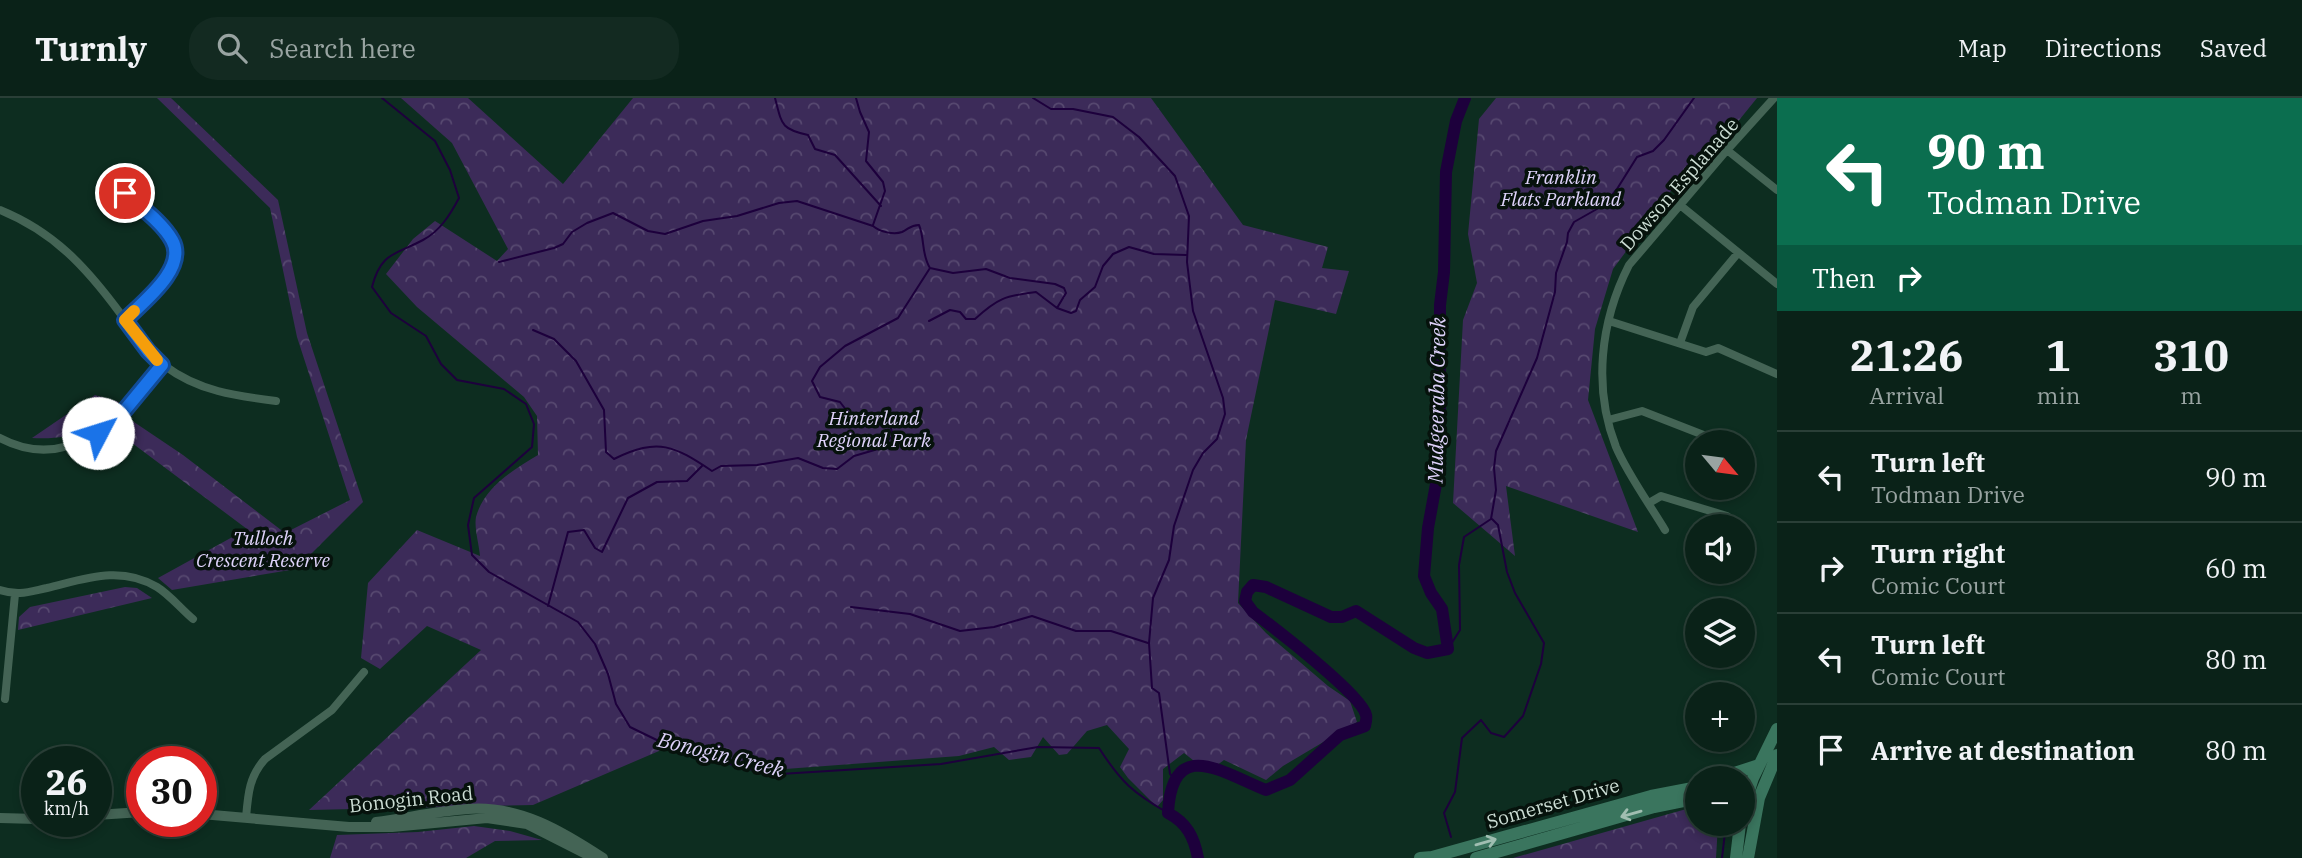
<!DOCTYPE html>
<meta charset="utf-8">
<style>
:root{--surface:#0a2218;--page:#132a21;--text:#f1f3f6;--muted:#99a4a2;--line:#2a3f37}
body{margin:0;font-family:"IBM Plex Serif",serif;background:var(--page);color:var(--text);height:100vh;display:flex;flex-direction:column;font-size:26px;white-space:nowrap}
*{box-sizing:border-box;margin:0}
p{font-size:23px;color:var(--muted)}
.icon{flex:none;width:38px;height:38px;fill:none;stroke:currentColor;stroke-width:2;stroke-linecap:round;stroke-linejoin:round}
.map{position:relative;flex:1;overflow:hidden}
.side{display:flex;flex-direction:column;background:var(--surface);width:525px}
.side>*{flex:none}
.guide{background:#0b6e4f;color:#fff;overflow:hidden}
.needle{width:46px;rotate:119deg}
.fabs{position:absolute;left:1685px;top:332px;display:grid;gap:14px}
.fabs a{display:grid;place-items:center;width:70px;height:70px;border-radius:50%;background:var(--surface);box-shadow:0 4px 10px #0003,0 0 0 2px var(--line);font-size:35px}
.speed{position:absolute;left:21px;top:648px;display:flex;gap:14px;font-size:35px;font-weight:700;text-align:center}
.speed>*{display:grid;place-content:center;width:91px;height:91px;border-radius:50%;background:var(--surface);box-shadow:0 4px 10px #0003,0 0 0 2px var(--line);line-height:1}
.speed small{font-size:18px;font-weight:400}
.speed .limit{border:10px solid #d22;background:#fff;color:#111}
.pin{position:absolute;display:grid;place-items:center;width:60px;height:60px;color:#fff;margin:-30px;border:4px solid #fff;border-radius:50%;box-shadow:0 2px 7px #0007}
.me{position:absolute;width:77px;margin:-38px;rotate:50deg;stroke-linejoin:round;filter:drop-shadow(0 0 5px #0008)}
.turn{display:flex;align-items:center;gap:24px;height:147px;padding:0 35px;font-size:32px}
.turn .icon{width:91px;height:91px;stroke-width:2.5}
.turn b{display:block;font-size:49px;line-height:60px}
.then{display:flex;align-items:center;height:66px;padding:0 35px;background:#0003;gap:14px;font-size:26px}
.eta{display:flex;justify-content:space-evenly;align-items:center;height:119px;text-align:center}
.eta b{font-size:42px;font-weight:700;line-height:49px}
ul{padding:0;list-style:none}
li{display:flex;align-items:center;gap:21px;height:91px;padding:0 35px;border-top:2px solid var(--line)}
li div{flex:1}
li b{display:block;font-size:26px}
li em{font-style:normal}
header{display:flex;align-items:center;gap:42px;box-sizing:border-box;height:98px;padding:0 35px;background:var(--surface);border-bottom:2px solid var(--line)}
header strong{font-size:33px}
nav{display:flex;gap:38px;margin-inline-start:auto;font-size:24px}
.search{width:490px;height:63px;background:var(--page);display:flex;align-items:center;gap:18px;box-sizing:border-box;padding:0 24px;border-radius:28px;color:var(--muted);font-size:26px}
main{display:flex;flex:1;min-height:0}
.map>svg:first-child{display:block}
.forest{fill:url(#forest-crowns)}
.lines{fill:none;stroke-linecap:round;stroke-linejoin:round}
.stream{stroke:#1d003c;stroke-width:2}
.river{stroke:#1d003c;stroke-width:12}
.minor{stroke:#446455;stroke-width:8}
.tertiary{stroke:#446455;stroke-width:10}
.secondary{stroke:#3a755e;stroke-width:12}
.oneway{stroke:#a0beb1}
.route-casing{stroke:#114b97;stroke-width:18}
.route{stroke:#1a73e8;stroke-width:12}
.slow{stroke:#f59e0b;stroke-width:12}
.labels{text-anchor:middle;stroke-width:7;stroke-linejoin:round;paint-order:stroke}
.park-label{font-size:19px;font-style:italic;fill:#e0d4fc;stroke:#06120c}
.street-label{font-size:19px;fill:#ccddd4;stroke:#06120c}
.water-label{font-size:21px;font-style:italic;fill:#ddd1f9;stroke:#06120c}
</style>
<header>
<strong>Turnly</strong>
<div class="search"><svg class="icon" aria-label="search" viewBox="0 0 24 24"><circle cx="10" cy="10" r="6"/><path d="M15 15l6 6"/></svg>Search here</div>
<nav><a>Map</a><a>Directions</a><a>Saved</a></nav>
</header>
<main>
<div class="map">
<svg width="1777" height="760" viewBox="0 0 1777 760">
<defs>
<pattern id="forest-crowns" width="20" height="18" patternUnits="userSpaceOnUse" patternTransform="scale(1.75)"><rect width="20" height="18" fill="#3c2b59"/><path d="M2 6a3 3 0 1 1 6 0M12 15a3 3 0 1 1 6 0" fill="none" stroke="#574970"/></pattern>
</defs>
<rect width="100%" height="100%" fill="#0d2d20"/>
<path class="forest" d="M157,0H171L278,102L307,235L363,404L296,471L172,492L158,480L247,431L128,342L108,336L128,320L183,357L285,435L350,402L297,239L270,110Z
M401,0H468L563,86L633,0H1151L1243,127L1328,149L1322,170L1349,173L1336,216L1275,202L1246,342L1238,505L1266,535L1328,588L1350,603L1357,624L1283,668L1266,682L1224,662L1208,674L1184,655L1163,671V702L1157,709L1128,680L1120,669L1129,651L1107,627L1087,633L1067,656L1059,657L1043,639L1031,659L1009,662L994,649L959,658L785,671L733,662L669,639L659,653L533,707L309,712L481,552L427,528L380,571L361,560L368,485L417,432L480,458C479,446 474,430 476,419C484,389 513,372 538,357L537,318L524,299L417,209L386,176L413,141L435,123L497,163L508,151L452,45Z
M1496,0H1757L1723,42L1690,67L1613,171L1595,231L1588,302L1638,434L1506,388L1515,458L1453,405L1463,222L1477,185L1468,136L1479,21Z
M95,297L119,304C93,333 72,342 32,340Z
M125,489L137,490L152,500L18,532L19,519L30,509Z
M1697,708L1698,726H1718L1716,760H1513Z
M474,728L510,733L542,742L495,743L466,760H330L337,737L418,734Z"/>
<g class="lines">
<path class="stream" d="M382,0L435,43L450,72L459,100C450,117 440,133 423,142C395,157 381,154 372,189L391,215L426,238L441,266L457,282L504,291L526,306L534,326L532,349L474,400L468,427L472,457L489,474L578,524L595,546L608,576L616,606L630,629L667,647L743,670L780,676L941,666L1038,649L1099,650C1121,684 1133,695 1168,715
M775,0C782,27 781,31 808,37L815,51L835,57L881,108
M856,0L860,14L869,34L866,63L883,84L885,93L873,127
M1033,0L1051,11H1073L1113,19L1139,39L1175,78L1189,118L1187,164L1193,213L1223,300L1225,316L1217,341L1203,355L1193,372L1174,428L1169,462L1153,500L1149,545L1152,590L1159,595L1170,676L1175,681
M499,164L554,150L563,146L572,134L587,125L613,115L648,133L665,136L703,123L737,118L779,105L797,103L873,128C880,134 894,137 902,134C909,131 910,127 919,127C925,141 921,156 930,170L953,175L986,171L1010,180L1055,186L1064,190L1066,195L1057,210
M929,223L950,212L960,214L966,221H975C998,200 1005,198 1036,194L1057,210L1071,215L1076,213L1080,202L1095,189L1103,168L1113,156L1129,149L1154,156L1186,157
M533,232L554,241L576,263L604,312L606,354L614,361C659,339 674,348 712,373L721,368L757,367L798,360L823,370L837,371L854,358L878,351L893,338L889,323H861L850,317L840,304L820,299L812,283L820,269L845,248L898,220L930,170
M548,508L568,434L584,432L595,450L602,454L628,400L657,384L687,383L702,368
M851,509L910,516L960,533L994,529L1032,518L1076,533H1111L1148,545
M1448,551L1460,532L1459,467L1464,439L1491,421L1496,392L1494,370L1496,353L1537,260L1555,194L1556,175L1567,144L1568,135L1574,124L1604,107L1617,91L1637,59L1653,53L1664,42L1694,0
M1451,739L1444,715L1455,694L1462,640L1481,622L1491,635L1504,639L1523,618L1541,566L1544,545L1515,495L1507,474L1498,427L1492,421
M1722,760L1726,726"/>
<path class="river" d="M1198,760C1194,739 1187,725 1168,715C1172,637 1223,675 1266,692L1290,682L1340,637L1365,628C1366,624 1367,620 1366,617C1362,597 1273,529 1253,514L1245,503L1247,494L1253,487L1266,489L1331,519H1342L1356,513L1414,550L1427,555L1448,551L1442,511L1431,495L1424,478L1428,430L1440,364V207L1444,174L1446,74L1456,23L1465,0"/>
<path class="minor" d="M1727,52L1777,92
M1680,107L1777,186
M0,112C54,134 86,169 120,215C133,233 146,255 165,268C198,293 236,298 276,303
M125,222C143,204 188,170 172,142C162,124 140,109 125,95
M1609,223L1706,254L1718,250L1777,276
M1680,245L1693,209L1738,155
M1608,322L1642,313L1724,345
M0,340C67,376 127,321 162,267
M1649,405L1661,398L1727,418
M1665,432C1650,407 1627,375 1616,349C1593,290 1600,224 1629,167L1727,52L1774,0
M0,492C19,498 28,494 47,490C85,481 120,467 157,489C170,497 181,511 193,521
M5,601L15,496
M246,720C248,696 249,679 265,661L332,612L364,574"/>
<path class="tertiary" d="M201,716L349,729H392L487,720L527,726L594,760
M96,717L142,714
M0,720L37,721
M376,724C407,720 437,713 468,711C519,707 562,733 603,760"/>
<path class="secondary" d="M1716,681L1759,667
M1743,711L1753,680L1777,631
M1420,760L1432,759L1651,698L1698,689
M1476,760L1654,709L1698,700
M1736,760L1740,726
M1748,760L1759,700L1777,657"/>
</g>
<defs><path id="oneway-shaft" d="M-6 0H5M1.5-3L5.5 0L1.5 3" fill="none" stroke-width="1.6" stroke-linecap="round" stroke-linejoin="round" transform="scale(1.75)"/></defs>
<g class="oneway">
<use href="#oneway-shaft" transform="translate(1631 716) rotate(164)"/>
<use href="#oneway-shaft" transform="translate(1486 744) rotate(-16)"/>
</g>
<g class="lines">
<g class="route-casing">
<path id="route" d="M98,335L124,313L162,267L148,253L125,222C143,204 188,170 172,142C162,124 140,109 125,95"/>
</g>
<use href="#route" class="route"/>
<path class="slow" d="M134,213L125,222L157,262"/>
</g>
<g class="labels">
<g class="park-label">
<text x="1561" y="86">Franklin<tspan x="1561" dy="22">Flats Parkland</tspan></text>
<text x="874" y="327">Hinterland<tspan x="874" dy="22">Regional Park</tspan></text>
<text x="263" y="447">Tulloch<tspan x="263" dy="22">Crescent Reserve</tspan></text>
</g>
<g class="street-label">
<text transform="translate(1679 86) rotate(-49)" y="7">Dowson Esplanade</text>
<text transform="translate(411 701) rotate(-6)" y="7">Bonogin Road</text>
<text transform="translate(1553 705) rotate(-16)" y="7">Somerset Drive</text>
</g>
<g class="water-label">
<text transform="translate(1437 302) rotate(-89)" y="7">Mudgeeraba Creek</text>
<text transform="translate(721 657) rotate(14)" y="7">Bonogin Creek</text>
</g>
</g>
</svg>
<div class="fabs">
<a><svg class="needle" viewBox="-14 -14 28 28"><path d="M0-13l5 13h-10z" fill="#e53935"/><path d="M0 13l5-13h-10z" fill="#99a4a2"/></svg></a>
<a><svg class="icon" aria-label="sound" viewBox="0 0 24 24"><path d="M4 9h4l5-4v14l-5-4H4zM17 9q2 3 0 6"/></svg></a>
<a><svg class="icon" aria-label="layers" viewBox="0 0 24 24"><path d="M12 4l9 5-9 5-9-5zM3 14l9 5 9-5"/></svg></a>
<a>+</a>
<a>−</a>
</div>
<div class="speed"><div>26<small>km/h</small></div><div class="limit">30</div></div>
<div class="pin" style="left:125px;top:95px;background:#d93025"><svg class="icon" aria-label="arrive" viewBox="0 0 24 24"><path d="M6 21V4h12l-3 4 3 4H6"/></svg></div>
<svg class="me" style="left:98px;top:335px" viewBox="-20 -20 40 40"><circle r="19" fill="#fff"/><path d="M0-13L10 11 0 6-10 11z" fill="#1a73e8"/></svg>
</div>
<section class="side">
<div class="guide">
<div class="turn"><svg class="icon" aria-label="left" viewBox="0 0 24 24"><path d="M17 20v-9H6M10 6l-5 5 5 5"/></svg><div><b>90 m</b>Todman Drive</div></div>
<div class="then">Then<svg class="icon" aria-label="right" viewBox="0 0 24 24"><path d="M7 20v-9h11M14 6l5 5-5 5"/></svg></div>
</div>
<div class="eta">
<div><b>21:26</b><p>Arrival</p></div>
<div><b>1</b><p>min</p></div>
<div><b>310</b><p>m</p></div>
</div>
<ul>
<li><svg class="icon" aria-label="left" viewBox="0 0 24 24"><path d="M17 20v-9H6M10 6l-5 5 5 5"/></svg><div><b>Turn left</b><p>Todman Drive</p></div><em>90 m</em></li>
<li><svg class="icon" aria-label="right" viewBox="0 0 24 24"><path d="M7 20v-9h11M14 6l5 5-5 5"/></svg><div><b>Turn right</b><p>Comic Court</p></div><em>60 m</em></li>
<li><svg class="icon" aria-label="left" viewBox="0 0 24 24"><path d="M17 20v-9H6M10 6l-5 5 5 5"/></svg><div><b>Turn left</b><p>Comic Court</p></div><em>80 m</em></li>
<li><svg class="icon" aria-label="arrive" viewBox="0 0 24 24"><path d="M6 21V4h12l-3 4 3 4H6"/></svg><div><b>Arrive at destination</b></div><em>80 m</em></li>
</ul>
</section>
</main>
